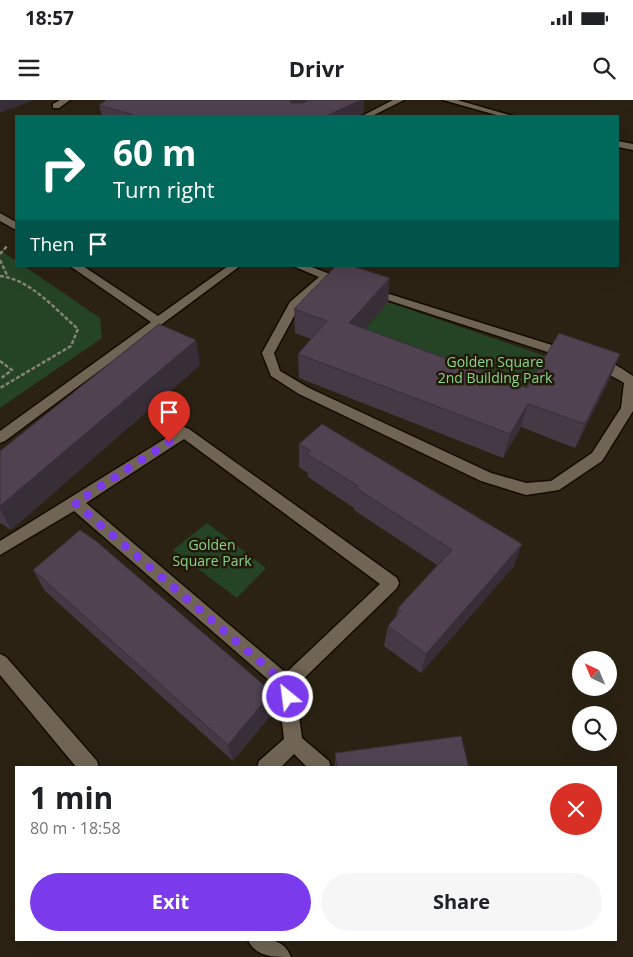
<!DOCTYPE html>
<meta charset="utf-8">
<style>
:root{--surface:#fff;--page:#f6f6f6;--text:#202124;--muted:#757577;--accent:#7c3aed}
body{margin:0;font-family:"Open Sans",sans-serif;background:var(--page);color:var(--text);height:100vh;display:flex;flex-direction:column;font-size:19px;white-space:nowrap}
*{box-sizing:border-box;margin:0}
p{font-size:16px;color:var(--muted)}
.icon{flex:none;width:28px;height:28px;fill:none;stroke:currentColor;stroke-width:2;stroke-linecap:round;stroke-linejoin:round}
.map{position:relative;flex:1;overflow:hidden}
.side{position:absolute;left:15px;top:666px;width:602px;height:175px;display:flex;flex-direction:column;background:var(--surface);border-radius:0px;box-shadow:0 5px 20px #0002}
.side>*{flex:none}
.hud{position:absolute;left:15px;top:15px;width:604px;height:152px;border-radius:0px;box-shadow:0 5px 20px #0002;background:#00695c;color:#fff;overflow:hidden}
.needle{width:32px;rotate:316deg}
.fabs{position:absolute;left:572px;top:551px;display:grid;gap:10px}
.fabs a{display:grid;place-items:center;width:45px;height:45px;border-radius:50%;background:var(--surface);box-shadow:0 5px 20px #0002;font-size:25px}
.pin{position:absolute;display:grid;place-items:center;width:42px;height:42px;color:#fff;margin:-51px -21px;border-radius:50% 50% 50% 0;rotate:-45deg;box-shadow:0 0 5px #0007}
.pin .icon{rotate:45deg}
.me{position:absolute;width:55px;margin:-28px;rotate:331deg;stroke-linejoin:round;filter:drop-shadow(0 0 4px #0008)}
.turn{display:flex;align-items:center;gap:18px;height:105px;padding:0 15px;font-size:22px}
.turn .icon{width:65px;height:65px;stroke-width:2.5}
.turn b{display:block;font-size:35px;line-height:42px}
.then{display:flex;align-items:center;height:48px;padding:0 15px;background:#0003;gap:10px;font-size:19px}
.round{display:grid;place-items:center;flex:none;width:52px;height:52px;border-radius:26px;background:var(--page)}
.head{display:flex;align-items:center;justify-content:space-between;height:85px;padding:0 15px}
h1{font-size:30px;font-weight:700;line-height:38px}
.action{display:flex;gap:10px;margin-top:auto;padding:10px 15px}
.action a{flex:1;height:58px;border-radius:30px;background:var(--accent);color:#fff;font-size:20px;font-weight:700;line-height:58px;text-align:center}
.action a+a{background:var(--page);color:var(--text)}
.status{display:flex;justify-content:space-between;align-items:center;height:35px;padding:0 25px;background:var(--surface);direction:ltr}
.status svg{height:14px;fill:currentColor}
header{display:flex;justify-content:space-between;align-items:center;height:65px;padding:0 15px;background:var(--surface);font-size:22px;font-weight:700}
.map>svg:first-child{display:block}
.green{fill:#254425}
.lines{fill:none;stroke-linecap:round;stroke-linejoin:round}
.lane-casing{stroke:#140b01;stroke-width:3}
.street-casing{stroke:#140b01;stroke-width:3}
.path{stroke:#8a8377;stroke-width:2.5;stroke-dasharray:4 2;stroke-linecap:butt}
.lane{fill:#706554;fill-rule:evenodd}
.street{fill:#706554;fill-rule:evenodd}
.wall{fill:#453945}
.shaded-wall{fill:#382e38}
.building{fill:#504250;stroke:#382e38}
.route{stroke:#7c3aed;stroke-width:9;stroke-dasharray:0 16.2}
.labels{text-anchor:middle;stroke-width:5;stroke-linejoin:round;paint-order:stroke}
.park-label{font-size:14px;fill:#89d689;stroke:#221909}
</style>
<div class="status"><b>18:57</b><svg viewBox="0 0 49 12"><path d="M0 12V9h3v3zM5 12V6h3v6zM10 12V3h3v9zM15 12V0h3v12zM26 1h20v11H26zM47 4h2v5h-2z"/></svg></div>
<header><svg class="icon" aria-label="menu" viewBox="0 0 24 24"><path d="M4 6h16M4 12h16M4 18h16"/></svg>Drivr<svg class="icon" aria-label="search" viewBox="0 0 24 24"><circle cx="10" cy="10" r="6"/><path d="M15 15l6 6"/></svg></header>
<div class="map">
<svg width="633" height="857" viewBox="0 0 633 857">
<rect width="100%" height="100%" fill="#2b2213"/>
<path class="green" d="M0,150L16,161V166H24L100,218L102,238L0,308Z
M388,202L551,258L520,312L359,236Z
M207,423L266,468L237,498L173,450Z"/>
<g class="lines">
<g class="lane-casing">
<path id="lane" d="M60,0H70L59,8H53V4Z"/>
</g>
<g class="street-casing">
<path id="street" d="M393,0H404L372,16H362Z
M443,0H457L513,16H500Z
M618,41L633,44V50L618,47Z
M0,113L16,122V130L0,121Z
M70,166H83L158,216L228,166H240L5,341L0,343V331L151,222Z
M293,166H309L348,181L350,183L344,186L328,181L299,207L274,253L280,271L309,288L491,373L526,383L551,381L592,353L621,308L624,283C617,278 591,266 588,262L590,259C604,255 622,269 633,276V311L602,361L559,390L526,395L481,381L299,294L271,276L262,253L290,202L319,177Z
M370,188L574,252L576,255L574,258H566L366,193L364,191Z
M184,327L189,329L397,478L399,483L397,488L295,587L302,638L329,661L331,668H308L294,654L280,668H257L259,661L284,639L278,588L74,411L0,455V441ZM184,339L380,484L286,573L86,403Z
M0,554L6,557L97,661L99,668H77L0,575Z
M248,840C267,840 283,837 291,857C272,857 256,857 248,840Z"/>
</g>
<path class="path" d="M0,154L8,145
M0,160L7,175
M0,176C30,179 56,210 78,229L71,246L0,288
M0,261L12,270L0,279"/>
<use href="#lane" class="lane"/>
<use href="#street" class="street"/>
</g>
<path class="wall" d="M99,5L364,13L357,16H102Z
M388,202L364,229L527,288L620,254L610,278L575,348L521,327L503,358L299,278L298,254L311,239L295,233L294,209Z
M196,240L200,265L11,430L0,423V351Z
M299,344L514,466L421,573L384,546L388,526L396,516L398,508L437,465L354,410V408L308,377V373L299,367Z
M33,470L272,592L275,610L233,661L45,491Z
M335,653L469,668H335Z"/>
<path class="shaded-wall" d="M3,0H35L0,13V1Z
M290,0H321L290,14Z
M361,0H364V13L357,16H326Z
M390,178L388,202L348,248L349,223Z
M196,240L200,265L11,430L0,409V406Z
M620,254L610,278L575,348L585,324Z
M528,304L521,327L503,358L510,334Z
M522,444L514,466L421,573L426,554Z
M272,592L275,610L233,661L228,645Z"/>
<path class="building" d="M107,0H290L291,3H303L309,0H361L326,16H137L99,5Z
M336,166H352L390,178L349,223L527,288L559,233L620,254L585,324L528,304L510,334L298,254L327,221L294,209Z
M159,224L196,240L0,406V351Z
M322,324L522,444L426,554L388,526L401,511L398,508L452,450L356,388L358,386L307,354L311,351L299,344Z
M80,430L96,441L272,592L228,645L33,470Z
M461,636L469,668H337L335,653Z"/>
<g class="lines">
<path class="route" d="M169,342L75,403L286,584L288,597"/>
</g>
<g class="labels">
<g class="park-label">
<text x="495" y="267">Golden Square<tspan x="495" dy="16">2nd Building Park</tspan></text>
<text x="212" y="450">Golden<tspan x="212" dy="16">Square Park</tspan></text>
</g>
</g>
</svg>
<div class="fabs">
<a><svg class="needle" viewBox="-14 -14 28 28"><path d="M0-13l5 13h-10z" fill="#e53935"/><path d="M0 13l5-13h-10z" fill="#757577"/></svg></a>
<a><svg class="icon" aria-label="search" viewBox="0 0 24 24"><circle cx="10" cy="10" r="6"/><path d="M15 15l6 6"/></svg></a>
</div>
<div class="pin" style="left:169px;top:342px;background:#d93025"><svg class="icon" aria-label="arrive" viewBox="0 0 24 24"><path d="M6 21V4h12l-3 4 3 4H6"/></svg></div>
<svg class="me" style="left:288px;top:597px" viewBox="-20 -20 40 40"><circle r="17" fill="#7c3aed" stroke="#fff" stroke-width="3"/><path d="M0-11L8 9 0 5-8 9z" fill="#fff"/></svg>
<div class="hud">
<div class="turn"><svg class="icon" aria-label="right" viewBox="0 0 24 24"><path d="M7 20v-9h11M14 6l5 5-5 5"/></svg><div><b>60 m</b>Turn right</div></div>
<div class="then">Then<svg class="icon" aria-label="arrive" viewBox="0 0 24 24"><path d="M6 21V4h12l-3 4 3 4H6"/></svg></div>
</div>
<section class="side">
<div class="head"><div><h1>1 min</h1><p>80 m · 18:58</p></div><a class="round" style="background:#d93025;color:#fff"><svg class="icon" aria-label="close" viewBox="0 0 24 24"><path d="M6 6l12 12M18 6L6 18"/></svg></a></div>
<div class="action"><a>Exit</a><a>Share</a></div>
</section>
</div>
